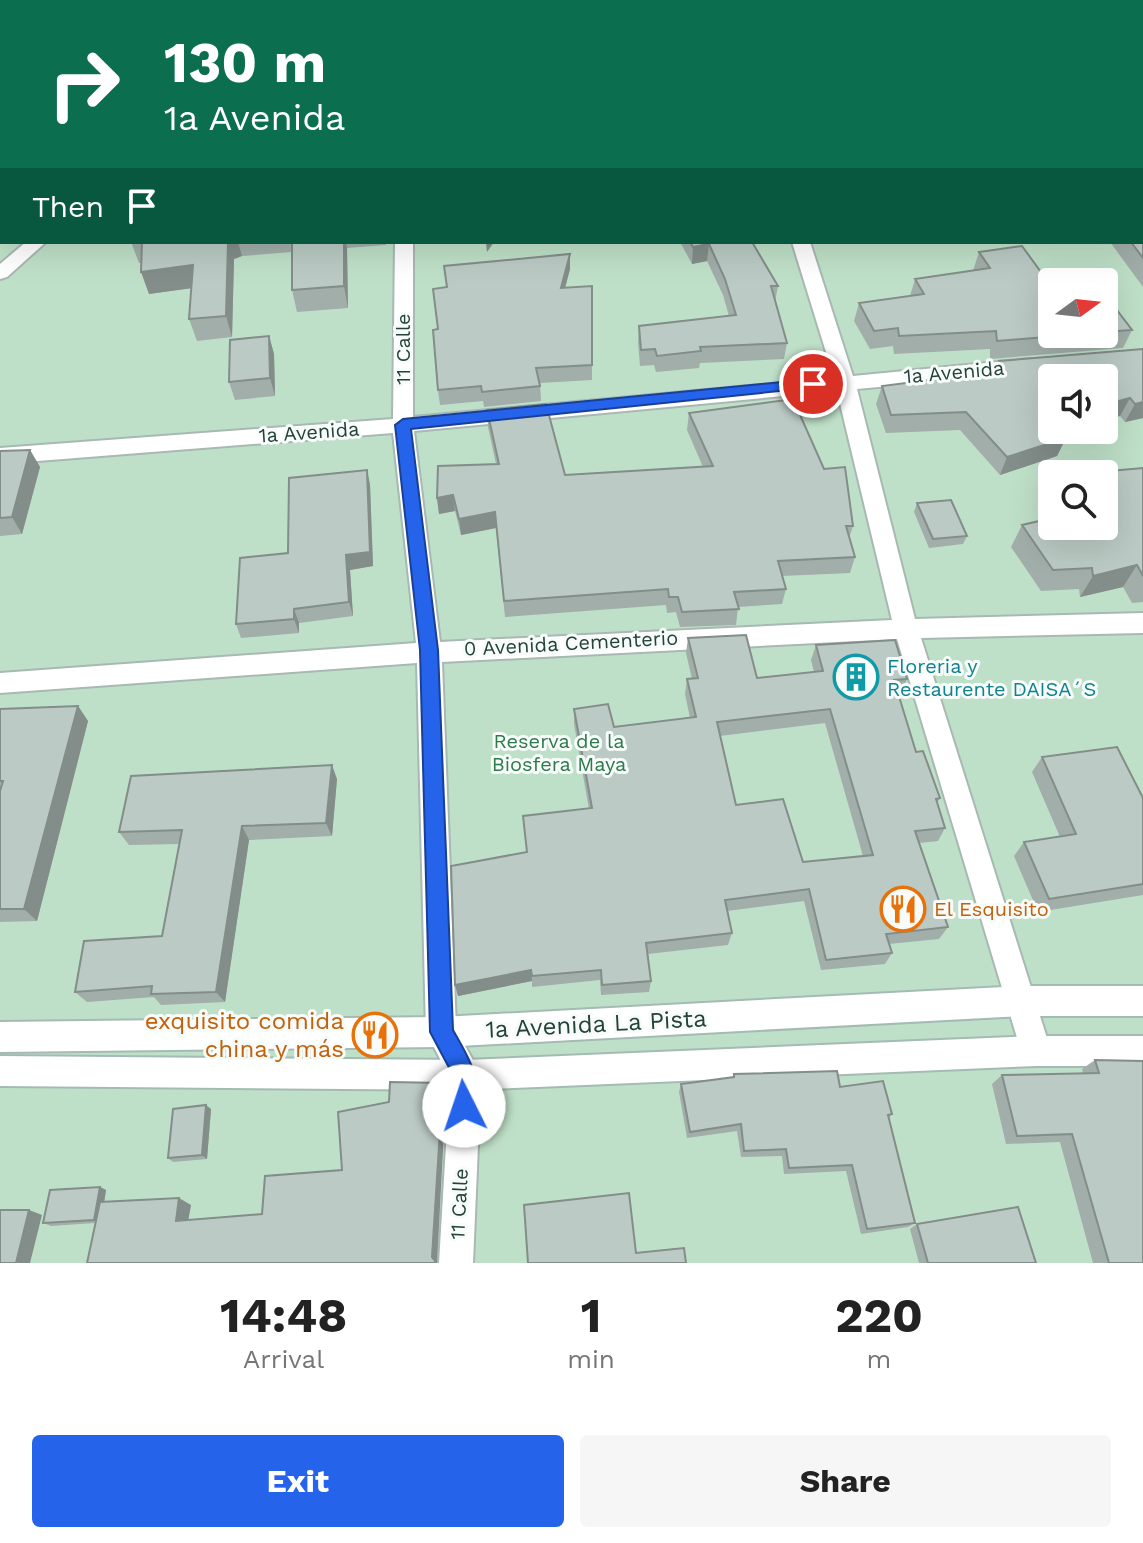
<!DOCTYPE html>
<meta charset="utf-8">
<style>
:root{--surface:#fff;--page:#f6f6f6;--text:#222;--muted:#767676;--accent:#2563eb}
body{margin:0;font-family:"Work Sans",sans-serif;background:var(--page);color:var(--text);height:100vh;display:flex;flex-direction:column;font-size:30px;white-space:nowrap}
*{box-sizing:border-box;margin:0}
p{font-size:26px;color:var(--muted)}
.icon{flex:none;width:44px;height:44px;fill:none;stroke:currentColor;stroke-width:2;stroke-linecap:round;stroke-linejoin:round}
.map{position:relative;height:1263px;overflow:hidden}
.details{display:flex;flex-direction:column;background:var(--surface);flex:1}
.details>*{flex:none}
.guide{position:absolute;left:0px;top:0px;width:1144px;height:244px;box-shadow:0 8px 32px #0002;background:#0b6e4f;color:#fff;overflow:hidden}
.needle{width:52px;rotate:75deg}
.tools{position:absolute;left:1038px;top:268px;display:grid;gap:16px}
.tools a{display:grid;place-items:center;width:80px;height:80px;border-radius:8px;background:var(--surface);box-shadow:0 8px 32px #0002;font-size:40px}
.pin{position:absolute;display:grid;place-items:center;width:68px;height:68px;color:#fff;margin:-34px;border:4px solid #fff;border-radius:50%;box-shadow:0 2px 8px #0007}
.me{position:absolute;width:88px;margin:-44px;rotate:356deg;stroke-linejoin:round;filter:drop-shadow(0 0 6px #0008)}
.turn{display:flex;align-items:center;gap:28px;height:168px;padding:0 32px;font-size:36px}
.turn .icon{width:104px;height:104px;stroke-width:2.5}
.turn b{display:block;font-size:56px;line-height:68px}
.then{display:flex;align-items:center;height:76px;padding:0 32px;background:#0003;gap:16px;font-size:30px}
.eta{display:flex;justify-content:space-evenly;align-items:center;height:136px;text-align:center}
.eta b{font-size:48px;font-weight:700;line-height:56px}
.primary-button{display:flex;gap:16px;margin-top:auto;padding:16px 32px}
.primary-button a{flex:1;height:92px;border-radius:8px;background:var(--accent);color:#fff;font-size:32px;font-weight:700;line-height:92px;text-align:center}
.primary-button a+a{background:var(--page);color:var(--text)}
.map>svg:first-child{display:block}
.green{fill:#bfe0c8;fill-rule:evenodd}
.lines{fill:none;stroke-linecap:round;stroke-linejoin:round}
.street-casing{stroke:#a8b8b2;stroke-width:4}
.secondary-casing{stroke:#a4bbb3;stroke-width:4}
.street{fill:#fff;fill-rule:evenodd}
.secondary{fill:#fff;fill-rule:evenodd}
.wall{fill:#a1aea9;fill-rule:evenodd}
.shaded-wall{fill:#838d89}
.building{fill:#bbcac4;stroke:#838d89;stroke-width:2;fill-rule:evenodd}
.route{fill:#2563eb;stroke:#184099;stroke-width:2}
.labels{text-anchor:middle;stroke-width:6;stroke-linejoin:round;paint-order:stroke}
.street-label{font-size:20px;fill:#24423a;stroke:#f7fbf9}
.culture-label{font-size:20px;fill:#0d838f;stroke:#f7fbf9;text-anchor:start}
.park-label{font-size:20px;fill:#2d7a4b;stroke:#f7fbf9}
.food-label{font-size:20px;fill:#c56008;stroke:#f7fbf9;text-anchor:start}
.near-food-label{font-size:24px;fill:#c56008;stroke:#f7fbf9;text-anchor:end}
.near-street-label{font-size:24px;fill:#24423a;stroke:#f7fbf9}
</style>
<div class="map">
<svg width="1143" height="1263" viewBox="0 0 1143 1263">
<rect width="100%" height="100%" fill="#e6efeb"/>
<path class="green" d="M0,0H1143V1263H0ZM2,2H1142V242H2ZM1052,282H1104V334H1052ZM1052,378H1104V430H1052ZM1052,474H1104V526H1052Z"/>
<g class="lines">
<g class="street-casing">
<path id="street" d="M124,0H139L140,2H125Z
M708,0H722L723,2H709Z
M1142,95H1143V105H1142Z
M1142,114H1143V126H1142Z
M26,242H46L7,277L0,279V264Z
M395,242H413V417L834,378L792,242H810L853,376L1029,359L1036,361L1039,366L1036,371L1029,373L857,389L915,619L1143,613V633L921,638L1051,1051L1047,1062L1036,1066L1025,1062L1021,1051L897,639L442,662L456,1029L481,1075L473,1263H439L450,1078L426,1032L417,663L0,693V673L416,643L393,433L0,464V448L393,419ZM837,391L892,620L440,642L414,431Z"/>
</g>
<g class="secondary-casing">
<path id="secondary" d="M1022,986H1143V1016H1022L441,1047L0,1052V1022L441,1017Z
M1036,1036H1143V1066H1036L466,1090L0,1086V1056L466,1060Z"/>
</g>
<use href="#street" class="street"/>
<use href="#secondary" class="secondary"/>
</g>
<path class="wall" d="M966,0H1143V77H1142V2H968Z
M1143,130V287L1110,242H1142Z
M131,242H386V245L347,248L348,308L297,312L292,290V252L242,256L234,259L232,337L197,341L189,319L191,288L149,294L142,263H139Z
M680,242H752L778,286L775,302L787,343L784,359L700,363L699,368L656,372L654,365L640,366L638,342L639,326L729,316L723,295L707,261L692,264Z
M979,252L1052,334H1104V293L1132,330L1123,348L990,359V349L894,354L893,346L870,349L854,321L859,303L910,296L915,279L973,271Z
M570,254V269L565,288L592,286V380L540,383L541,401L484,407L483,401L440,405L438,390V329L447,288Z
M269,336L274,354L275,396L235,400L229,382Z
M1143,349V418L1125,422L1120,416L1059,431L1066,438L1057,456L1000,475L960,430L886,433L876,404L882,386L995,371L999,361Z
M487,410L565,475L703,467L687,430L689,413L824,469L853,526L849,538L855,557L850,573L782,576L786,589L782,604L738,607L736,625L680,627L676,612L667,613L666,605L505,617L496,528L461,535L455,511L439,514L437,498L496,464L488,427Z
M30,450L40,467L22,534L0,536V451Z
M1143,468V602L1132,603L1123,587L1080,597L1079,589L1041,591L1011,547L1022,525L1104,526V474H1087V473Z
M367,470L370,485L373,566L350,570L353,616L299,623V633L241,638L236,624L288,553Z
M917,503L967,536L963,544L929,548L914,512Z
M688,638L757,678L814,672L811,660L816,645L907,679L901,693L898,694L916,752L940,798L937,803L945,828L938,841L919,843L948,927L939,939L889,944L892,953L885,964L821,970L804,901L727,911L732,933L728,945L648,954L651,981L649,992L601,995L600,980L532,987V981L458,996L527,852L589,809L574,724V709L614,727L690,718L685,694L687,679H692L686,653ZM825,723L863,856L803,862L736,805L720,736Z
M78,706L88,721L37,921L0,922V709Z
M1042,757L1143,798V895L1038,912L1014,856L1024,842L1060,837L1032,772Z
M337,779L332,836L249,840L225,1002L161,1005L154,997L87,1002L75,992L162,936L179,844L129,845L119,832Z
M1095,1060L1143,1061V1263H1093L1060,1142L1006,1144L992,1084L1002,1075L1083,1073L1082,1069Z
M734,1074L840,1087L892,1114L889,1118L915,1223L908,1227L861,1234L846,1171L784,1174L782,1156L741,1157L737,1131L687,1138L679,1092L681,1084L733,1077Z
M443,1083L446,1093L436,1262L95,1223L51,1226L43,1223L100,1187L106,1190L104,1202L191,1205L188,1220L262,1214L342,1170L389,1102Z
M211,1109L207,1159L173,1162L168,1158Z
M917,1224L1036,1263H919L910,1229Z"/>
<path class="shaded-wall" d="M2,206V225L0,226V208Z
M228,242H238L242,256L234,259L232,337L226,316Z
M344,242H346L347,248L348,308L344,286Z
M487,242H494L487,252L486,243Z
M709,244L707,261L692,264L693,247Z
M570,254V269L561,303V288Z
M193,265L200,287L149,294L141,272Z
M269,336L274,354L275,396L270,378Z
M1130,398L1120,416L1104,420V405Z
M1143,402V418L1125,422L1135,404Z
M1066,438L1057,456L1000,475L1007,457Z
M30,450L40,467L22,534L12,517Z
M367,470L370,485L373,566L350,570L353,616L349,602L346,555Z
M453,495L455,511L439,514L437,498Z
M495,512L496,528L461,535L459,519Z
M1137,565L1123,587L1080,597L1093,576Z
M294,609L299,623V633L294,619Z
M78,706L88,721L37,921L24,909Z
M332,765L337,779L332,836L326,823Z
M242,826L249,840L225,1002L216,992Z
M531,970L532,981L458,996L455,985Z
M443,1083L446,1093L437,1263H435L432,1257Z
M206,1105L211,1109L207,1159L202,1155Z
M100,1187L106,1190L101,1223L94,1220Z
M179,1198L191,1205L187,1227L176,1221Z
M29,1210L42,1215L30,1263H16Z"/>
<path class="building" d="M40,0H118L119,2H40Z
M987,0H1143V61H1142V2H989Z
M1143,130V258L1131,242H1142Z
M2,165V206L0,208V167Z
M142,242H228L226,316L189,319L193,265L141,272Z
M292,242H344V286L292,290Z
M690,242H752L778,286H771L787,343L700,347L701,351L657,356L655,349L641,350L639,326L736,315L725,279L709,244L693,247Z
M1022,246L1049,283L1052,282V334H1082L997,341L996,331L899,336L898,328L874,331L859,303L924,294L915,279L990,268L979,252Z
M570,254L561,288L592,286V365L536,368L540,386L482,392L481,386L438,390L433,330L438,329L433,289L447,287L444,266Z
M1091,277L1095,282H1053Z
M1104,293L1132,330L1104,332Z
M269,336L270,378L229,382L230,340Z
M1143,349V402L1135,404L1130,398L1104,405V378H1052V417L1046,418L1052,424V430H1058L1066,438L1007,457L966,412L891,415L882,386L1000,371L999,361Z
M793,399L824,469L845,467L853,526H846L855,557L778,561L786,589L734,592L739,609L682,612L678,597H669L668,589L504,601L495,512L459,519L453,495L437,498L438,466L499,464L487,410L546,404L565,475L713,466L689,413Z
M30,450L12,517L0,518V451Z
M1143,468V576L1137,565L1093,576L1092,568L1053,570L1022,525L1052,518V526H1104V507L1105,506L1104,504V474L1087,473Z
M367,470L370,552L346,555L349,602L294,609V619L236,624L240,558L288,553L289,478Z
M951,500L967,536L933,539L917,503Z
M746,635L757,678L823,671L816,645L895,640L907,679L894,680L916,752L923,751L940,798L936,799L945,828L915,831L948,927L886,934L892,953L826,960L809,889L725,900L732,933L646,943L651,981L602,985L601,970L532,976L531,970L455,985L451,866L527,852L523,816L592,808L574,709L608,704L614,727L696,717L687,679L698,678L688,638ZM830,709L873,855L803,862L783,799L736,805L717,722Z
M78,706L24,909H0V791L3,781H0V709Z
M1117,747L1143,798V884L1049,899L1024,842L1076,834L1042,757Z
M332,765L326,823L242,826L216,992L151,994L152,986L75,992L84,941L162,936L182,830L119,832L131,776Z
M1095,1060L1143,1061V1263H1109L1072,1134L1017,1136L1002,1075L1099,1073Z
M837,1071L840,1087L883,1081L892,1114L888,1115L915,1223L867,1229L852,1165L789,1168L786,1149L744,1151L741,1124L690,1132L681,1084L734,1077V1074Z
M390,1082L443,1083L432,1257L435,1261V1263H87L100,1202L179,1198L176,1221L262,1214L265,1176L342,1170L338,1112L389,1102Z
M206,1105L202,1155L168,1158L173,1109Z
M100,1187L94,1220L43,1223L50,1190Z
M629,1193L636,1253L684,1248L686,1263H528L524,1205Z
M1018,1207L1036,1263H928L917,1224Z
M0,1210H29L16,1263H0Z"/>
<path class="route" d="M813,379L821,384L819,387L411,429L438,650L453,1030C468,1057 486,1082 472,1115L464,1118L456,1115L452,1106L454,1077L430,1032L420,650L395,425L403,419Z"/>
<defs>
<g id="building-ring" transform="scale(2.3)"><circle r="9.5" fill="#f7fbf9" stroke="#0f9aa8" stroke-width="1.5"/><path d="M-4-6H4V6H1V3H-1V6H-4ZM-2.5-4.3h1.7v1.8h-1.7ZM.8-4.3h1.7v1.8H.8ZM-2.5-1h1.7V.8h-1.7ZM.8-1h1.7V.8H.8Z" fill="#0f9aa8"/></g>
<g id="restaurant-ring" transform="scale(2.3)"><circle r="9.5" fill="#f7fbf9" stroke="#e8710a" stroke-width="1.5"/><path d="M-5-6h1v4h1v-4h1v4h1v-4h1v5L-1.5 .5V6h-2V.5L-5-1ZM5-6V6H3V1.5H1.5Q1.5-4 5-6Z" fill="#e8710a"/></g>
</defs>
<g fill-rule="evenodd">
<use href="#building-ring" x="856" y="677"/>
<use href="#restaurant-ring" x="903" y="909"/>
<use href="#restaurant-ring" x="375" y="1035"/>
</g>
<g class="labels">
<g class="street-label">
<text transform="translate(403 349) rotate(-90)" y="7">11 Calle</text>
<text transform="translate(954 372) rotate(-5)" y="7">1a Avenida</text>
<text transform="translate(309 432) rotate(-4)" y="7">1a Avenida</text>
<text transform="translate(571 643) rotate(-3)" y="7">0 Avenida Cementerio</text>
<text transform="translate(459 1204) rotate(-87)" y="7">11 Calle</text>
</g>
<g class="culture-label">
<text x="887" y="673">Floreria y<tspan x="887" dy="23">Restaurente DAISA´S</tspan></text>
</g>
<g class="park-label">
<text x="559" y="748">Reserva de la<tspan x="559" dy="23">Biosfera Maya</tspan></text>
</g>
<g class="food-label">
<text x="934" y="916">El Esquisito</text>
</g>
<g class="near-food-label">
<text x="344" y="1029">exquisito comida<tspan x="344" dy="28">china y más</tspan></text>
</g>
<g class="near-street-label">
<text transform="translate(596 1024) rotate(-3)" y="8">1a Avenida La Pista</text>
</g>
</g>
</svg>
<div class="tools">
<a><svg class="needle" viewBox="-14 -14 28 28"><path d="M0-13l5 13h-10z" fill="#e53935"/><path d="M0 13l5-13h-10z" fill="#767676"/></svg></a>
<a><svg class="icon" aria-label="sound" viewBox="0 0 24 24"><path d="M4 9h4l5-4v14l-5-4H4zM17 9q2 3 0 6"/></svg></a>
<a><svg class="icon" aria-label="search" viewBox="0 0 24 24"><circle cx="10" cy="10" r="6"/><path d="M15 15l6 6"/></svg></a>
</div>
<div class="pin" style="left:813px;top:384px;background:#d93025"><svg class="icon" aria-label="arrive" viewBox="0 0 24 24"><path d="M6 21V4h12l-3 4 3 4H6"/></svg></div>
<svg class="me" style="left:464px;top:1106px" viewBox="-20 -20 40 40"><circle r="19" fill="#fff"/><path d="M0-13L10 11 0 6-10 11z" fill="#2563eb"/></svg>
<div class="guide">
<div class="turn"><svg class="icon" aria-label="right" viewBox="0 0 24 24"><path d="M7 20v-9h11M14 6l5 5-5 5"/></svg><div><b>130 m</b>1a Avenida</div></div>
<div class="then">Then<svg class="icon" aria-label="arrive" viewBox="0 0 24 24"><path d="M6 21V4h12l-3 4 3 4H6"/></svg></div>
</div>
</div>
<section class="details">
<div class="eta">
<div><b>14:48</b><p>Arrival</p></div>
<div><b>1</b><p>min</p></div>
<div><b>220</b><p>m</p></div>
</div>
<div class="primary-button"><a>Exit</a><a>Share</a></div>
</section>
